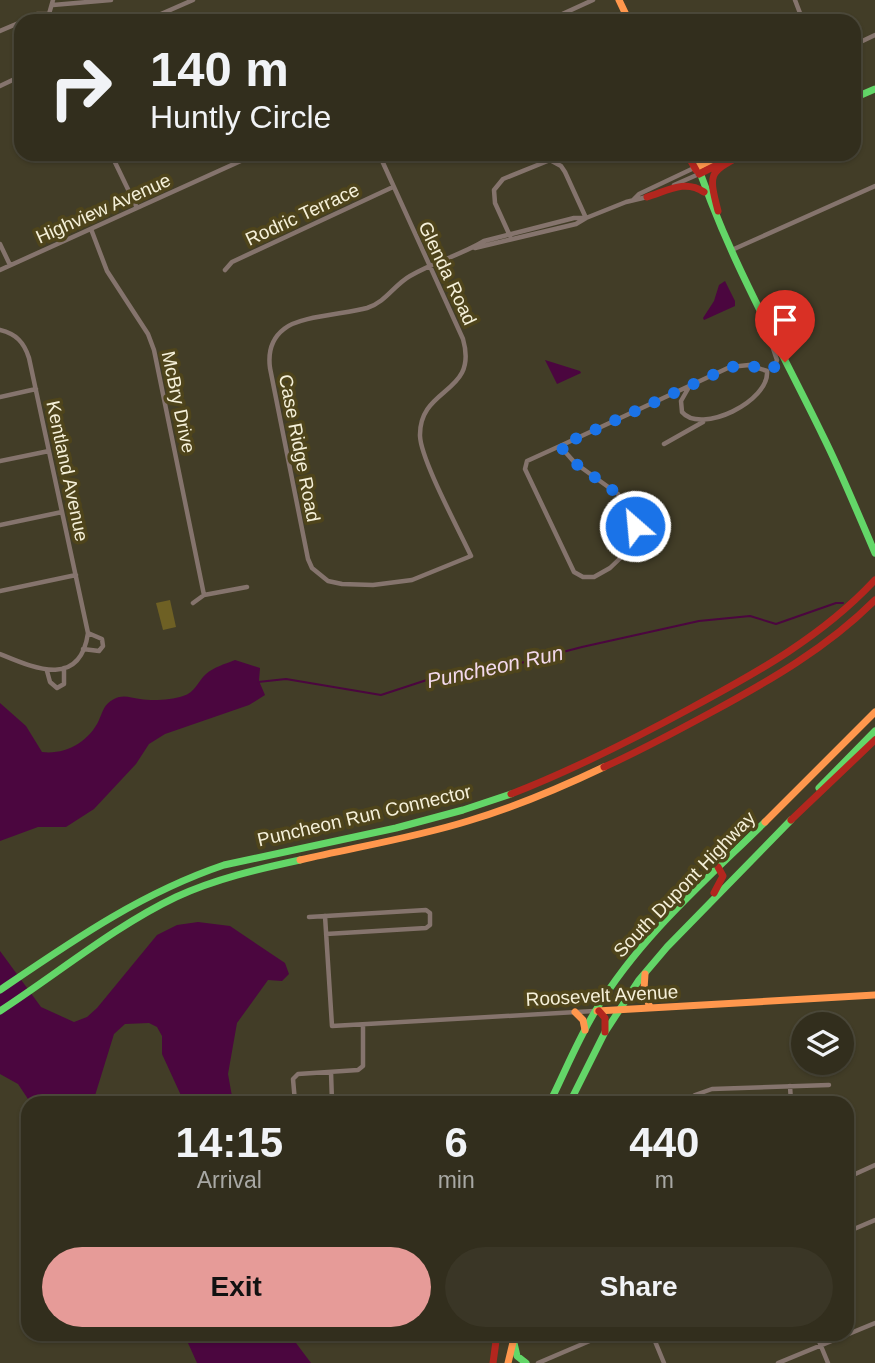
<!DOCTYPE html>
<style>
:root{--surface:#322e1d;--page:#3a3626;--text:#f1f3f6;--muted:#a8a8a4;--line:#4d4a3b;--accent:#e69b98}
body{margin:0;font-family:Arial,sans-serif;background:var(--page);color:var(--text);height:100vh;display:flex;flex-direction:column;font-size:26px;white-space:nowrap}
*{box-sizing:border-box;margin:0}
p{font-size:23px;color:var(--muted)}
.icon{flex:none;width:38px;height:38px;fill:none;stroke:currentColor;stroke-width:2;stroke-linecap:round;stroke-linejoin:round}
.map{position:relative;flex:1;overflow:hidden}
.sheet{position:absolute;left:21px;top:1096px;width:833px;height:245px;display:flex;flex-direction:column;background:var(--surface);border-radius:21px;box-shadow:0 2px 5px #0004,0 0 0 2px var(--line)}
.sheet>*{flex:none}
.top-card{position:absolute;left:14px;top:14px;width:847px;height:147px;border-radius:21px;box-shadow:0 2px 5px #0004,0 0 0 2px var(--line);background:#322e1d;color:var(--text);overflow:hidden}
.fabs{position:absolute;left:791px;top:1012px;display:grid;gap:14px}
.fabs a{display:grid;place-items:center;width:63px;height:63px;border-radius:50%;background:var(--surface);box-shadow:0 2px 5px #0004,0 0 0 2px var(--line);font-size:35px}
.pin{position:absolute;display:grid;place-items:center;width:60px;height:60px;color:#fff;margin:-72px -30px;border-radius:50% 50% 50% 0;rotate:-45deg;box-shadow:0 0 7px #0007}
.pin .icon{rotate:45deg}
.me{position:absolute;width:77px;margin:-38px;rotate:333deg;stroke-linejoin:round;filter:drop-shadow(0 0 5px #0008)}
.turn{display:flex;align-items:center;gap:24px;height:147px;padding:0 21px;font-size:32px}
.turn .icon{width:91px;height:91px;stroke-width:2.5}
.turn b{display:block;font-size:49px;line-height:60px}
.eta{display:flex;justify-content:space-evenly;align-items:center;height:119px;text-align:center}
.eta b{font-size:42px;font-weight:600;line-height:49px}
.action{display:flex;gap:14px;margin-top:auto;padding:14px 21px}
.action a{flex:1;height:80px;border-radius:42px;background:var(--accent);color:#111;font-size:28px;font-weight:600;line-height:80px;text-align:center}
.action a+a{background:var(--page);color:var(--text)}
.map>svg:first-child{display:block}
.green{fill:#6e6024}
.water{fill:#4b063f}
.lines{fill:none;stroke-linecap:round;stroke-linejoin:round}
.stream{stroke:#4b063f;stroke-width:2}
.street{stroke:#85746d;stroke-width:4.5}
.fast{stroke:#63d668;stroke-width:7}
.slow{stroke:#ff974d;stroke-width:7}
.jam{stroke:#b3261e;stroke-width:7}
.route{stroke:#1a73e8;stroke-width:12;stroke-dasharray:0 21.6}
.labels{text-anchor:middle;stroke-width:7;stroke-linejoin:round;paint-order:stroke}
.street-label{font-size:19px;fill:#f5f0d9;stroke:#4e441b}
.water-label{font-size:21px;font-style:italic;fill:#f3d9ec;stroke:#4e441b}
</style>
<div class="map">
<svg width="875" height="1363" viewBox="0 0 875 1363">
<rect width="100%" height="100%" fill="#423d27"/>
<path class="green" d="M170,600L176,627L163,630L156,603Z"/>
<path class="water" d="M725,281L735,301V306L704,320L703,318L714,301L719,285Z
M545,360L580,371L581,373L557,384Z
M235,660L260,668L259,681L265,695L249,705L165,734L149,744L136,764L94,809L66,827H38L0,841V703L26,726L42,752C65,755 89,742 99,720C103,711 104,704 114,699C124,694 130,698 140,699C153,701 171,700 183,696C195,693 198,681 206,674C214,667 225,664 235,660Z
M198,922L230,926L285,963L289,974L282,981L268,980L237,1023L228,1074L233,1102H184L162,1054V1036L157,1027L149,1023L125,1024L114,1034L93,1102H30L18,1084L0,1074V951L41,1007L74,1022L87,1017L97,1008L157,935L177,925Z
M184,1334H285L290,1335L311,1363H197Z"/>
<g class="lines">
<path class="stream" d="M258,682L286,679L381,695L445,674L474,675L582,647L699,621L750,616L776,624L836,603H843"/>
<path class="street" d="M795,0L803,21
M53,5L111,0
M49,14L52,21
M23,21L37,14H49L53,0
M145,21L193,0
M547,21L593,0
M0,31L21,22
M854,45L875,35
M0,86L21,76
M111,154L137,208
M379,154L463,339C479,395 419,386 420,436C421,460 459,530 471,556L412,580L373,585L342,584L328,581L312,568L308,559L270,368C268,353 271,339 284,329C299,316 346,314 367,308C386,302 394,285 410,276C434,262 461,255 484,241L574,218H586
M674,185L699,174
M634,199L639,194L694,168
M91,229L107,271L148,334L154,350L204,595
M510,236L495,203L494,190L503,179L550,160L561,166L565,172L586,218
M0,244L10,265
M475,248L576,224L586,218L626,202L647,197
M734,249L875,186
M0,270L256,154
M225,270L232,262L393,187
M764,322L777,360L774,368
M0,330C16,334 24,342 29,358L88,633C80,689 34,668 0,654
M689,387L681,401L682,412C701,435 770,401 767,371
M0,397L36,389
M664,444L703,422
M560,446L575,463L618,494L638,533L636,543L610,568L594,577H583L574,572L525,469L527,461Z
M560,446L730,367L749,365L767,371
M0,461L49,451
M0,525L62,512
M0,591L76,575
M193,603L204,595L247,587
M83,649L99,651L103,646L102,639L88,633
M47,671L50,682L57,688L64,684V668
M325,916L332,1026L594,1011
M309,917L426,910L430,913V925L426,928L326,934
M331,1072L332,1102
M790,1086L791,1102
M295,1102L293,1079L298,1074L358,1070L363,1066V1025
M686,1102L695,1095L712,1089L829,1085
M853,1175L875,1165
M847,1232L875,1220
M652,1334L664,1363
M816,1334L828,1363
M538,1363L606,1334
M778,1363L875,1323"/>
<path class="fast" d="M854,98L875,89
M694,154C725,252 778,343 823,436C842,474 858,514 875,553
M819,788L875,731
M0,990C72,941 141,893 224,865L396,828L463,810L511,794
M0,1011C57,974 115,926 176,897C215,879 258,869 300,860
M550,1102C565,1072 578,1039 596,1010C639,938 705,881 765,822
M570,1102L605,1032L639,980L667,947L791,820
M514,1343L517,1356L526,1363"/>
<path class="slow" d="M619,0L629,21
M698,154L706,157L721,154
M695,168L727,154
M765,822L875,712
M300,860C356,847 413,838 468,821C515,807 560,788 604,767
M645,974L644,989L650,1008
M597,1011L875,995
M575,1012L583,1020L585,1030
M508,1363L515,1334"/>
<path class="jam" d="M687,154L696,170
M699,174L725,161
M647,197C667,191 685,179 704,192
M718,211C708,172 709,173 743,154
M604,767C640,751 675,732 710,713C769,681 827,648 875,600
M511,794C573,770 632,740 691,708C758,672 823,636 875,580
M791,820L875,740
M714,893L723,876L718,867
M599,1011L605,1018V1032
M493,1363L497,1334"/>
</g>
<g class="lines">
<path class="route" d="M635,526L618,494L575,463L560,446L730,367L749,365L766,371L785,362"/>
</g>
<g class="labels">
<g class="street-label">
<text transform="translate(103 208) rotate(-24)" y="7">Highview Avenue</text>
<text transform="translate(302 214) rotate(-25)" y="7">Rodric Terrace</text>
<text transform="translate(448 273) rotate(65)" y="7">Glenda Road</text>
<text transform="translate(179 402) rotate(78)" y="7">McBry Drive</text>
<text transform="translate(300 448) rotate(79)" y="7">Case Ridge Road</text>
<text transform="translate(68 471) rotate(78)" y="7">Kentland Avenue</text>
<text transform="translate(364 815) rotate(-13)" y="7">Puncheon Run Connector</text>
<text transform="translate(684 884) rotate(-46)" y="7">South Dupont Highway</text>
<text transform="translate(602 995) rotate(-3)" y="7">Roosevelt Avenue</text>
</g>
<g class="water-label">
<text transform="translate(495 667) rotate(-12)" y="7">Puncheon Run</text>
</g>
</g>
</svg>
<div class="fabs">
<a><svg class="icon" aria-label="layers" viewBox="0 0 24 24"><path d="M12 4l9 5-9 5-9-5zM3 14l9 5 9-5"/></svg></a>
</div>
<div class="pin" style="left:785px;top:362px;background:#d93025"><svg class="icon" aria-label="arrive" viewBox="0 0 24 24"><path d="M6 21V4h12l-3 4 3 4H6"/></svg></div>
<svg class="me" style="left:635px;top:526px" viewBox="-20 -20 40 40"><circle r="17" fill="#1a73e8" stroke="#fff" stroke-width="3"/><path d="M0-11L8 9 0 5-8 9z" fill="#fff"/></svg>
<div class="top-card">
<div class="turn"><svg class="icon" aria-label="right" viewBox="0 0 24 24"><path d="M7 20v-9h11M14 6l5 5-5 5"/></svg><div><b>140 m</b>Huntly Circle</div></div>
</div>
<section class="sheet">
<div class="eta">
<div><b>14:15</b><p>Arrival</p></div>
<div><b>6</b><p>min</p></div>
<div><b>440</b><p>m</p></div>
</div>
<div class="action"><a>Exit</a><a>Share</a></div>
</section>
</div>
